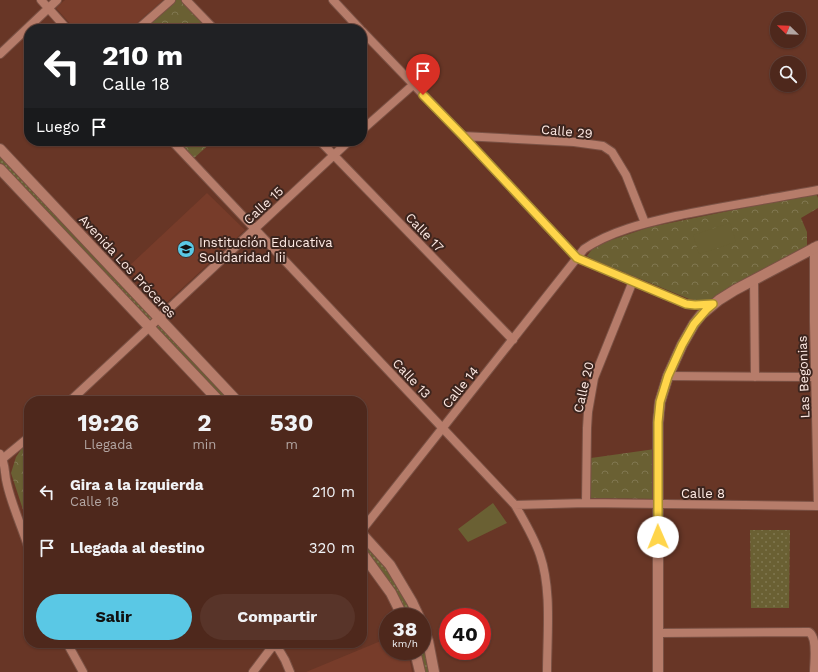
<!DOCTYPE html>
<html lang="es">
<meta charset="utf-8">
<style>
:root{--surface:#4e281c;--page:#583429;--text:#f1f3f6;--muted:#b3a6a3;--line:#65443b;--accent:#5ac8e5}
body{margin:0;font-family:"Work Sans",sans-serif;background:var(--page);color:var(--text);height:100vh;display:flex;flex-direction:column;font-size:15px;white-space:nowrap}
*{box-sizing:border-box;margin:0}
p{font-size:13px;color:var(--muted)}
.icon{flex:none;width:22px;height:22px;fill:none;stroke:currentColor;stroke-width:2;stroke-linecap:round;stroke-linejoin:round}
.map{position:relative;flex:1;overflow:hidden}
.drawer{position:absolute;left:24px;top:396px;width:343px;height:252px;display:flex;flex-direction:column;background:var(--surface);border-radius:16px;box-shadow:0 1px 3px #0004,0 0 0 1px var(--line)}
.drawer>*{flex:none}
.hud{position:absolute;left:24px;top:24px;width:343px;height:122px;border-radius:16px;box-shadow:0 1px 3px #0004,0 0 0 1px var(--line);background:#202124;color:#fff;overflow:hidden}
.needle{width:26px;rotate:293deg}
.fabs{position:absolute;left:770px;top:12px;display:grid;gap:8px}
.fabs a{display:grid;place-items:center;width:36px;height:36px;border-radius:50%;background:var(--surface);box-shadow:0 1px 3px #0004,0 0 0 1px var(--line);font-size:20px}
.speed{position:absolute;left:379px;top:608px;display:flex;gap:8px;font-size:20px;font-weight:700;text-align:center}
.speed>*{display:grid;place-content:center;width:52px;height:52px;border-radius:50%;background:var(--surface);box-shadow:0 1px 3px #0004,0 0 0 1px var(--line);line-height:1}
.speed small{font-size:10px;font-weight:400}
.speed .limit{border:6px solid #d22;background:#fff;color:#111}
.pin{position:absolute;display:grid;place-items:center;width:34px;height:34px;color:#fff;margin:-41px -17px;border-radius:50% 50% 50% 0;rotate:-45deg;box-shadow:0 0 4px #0007}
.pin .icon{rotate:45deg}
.me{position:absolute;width:44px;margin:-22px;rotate:359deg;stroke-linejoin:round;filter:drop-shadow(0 0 3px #0008)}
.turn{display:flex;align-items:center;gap:14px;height:84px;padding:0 12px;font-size:18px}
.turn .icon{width:52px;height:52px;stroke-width:2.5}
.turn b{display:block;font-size:28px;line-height:34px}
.then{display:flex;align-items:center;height:38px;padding:0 12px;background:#0003;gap:8px;font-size:15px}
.eta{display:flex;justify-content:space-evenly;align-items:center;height:68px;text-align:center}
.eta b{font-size:24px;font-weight:700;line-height:28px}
.button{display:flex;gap:8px;margin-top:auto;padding:8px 12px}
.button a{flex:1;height:46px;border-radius:24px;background:var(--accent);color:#111;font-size:16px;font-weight:700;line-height:46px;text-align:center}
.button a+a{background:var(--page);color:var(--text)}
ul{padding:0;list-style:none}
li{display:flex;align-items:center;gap:12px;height:56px;padding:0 12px}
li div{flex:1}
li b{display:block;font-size:15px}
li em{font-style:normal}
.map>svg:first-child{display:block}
.built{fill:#773c2a}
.grass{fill:url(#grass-dots)}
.park{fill:url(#park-crowns)}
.pitch{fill:#6a6033}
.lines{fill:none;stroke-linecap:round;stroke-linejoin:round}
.street-casing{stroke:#7a5144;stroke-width:10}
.secondary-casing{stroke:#7a5144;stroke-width:12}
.street{stroke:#b67c6a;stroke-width:8}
.secondary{stroke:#b67c6a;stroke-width:10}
.route-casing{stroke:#a68a30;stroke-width:10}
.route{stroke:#ffd54a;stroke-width:7}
.labels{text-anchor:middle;stroke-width:4;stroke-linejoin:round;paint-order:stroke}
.street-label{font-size:13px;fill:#ffebe5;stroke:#3d251e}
.poi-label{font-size:13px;fill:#ffebe5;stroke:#3d251e;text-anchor:start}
</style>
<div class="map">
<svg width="818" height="672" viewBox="0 0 818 672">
<defs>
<pattern id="grass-dots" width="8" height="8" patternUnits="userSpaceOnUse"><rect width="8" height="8" fill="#6a6033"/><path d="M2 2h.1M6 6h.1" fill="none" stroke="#807750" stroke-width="1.8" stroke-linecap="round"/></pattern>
<pattern id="park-crowns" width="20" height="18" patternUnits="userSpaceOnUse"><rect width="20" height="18" fill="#6a6033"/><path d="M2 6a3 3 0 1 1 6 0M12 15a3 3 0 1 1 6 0" fill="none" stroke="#807750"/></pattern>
</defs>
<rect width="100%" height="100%" fill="#683626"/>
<path class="built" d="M65,0H163L130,29H75L56,8Z
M207,193L245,230L164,305L127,268Z
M388,638V651H408L412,672H306Z"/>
<path class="grass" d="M0,155L154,317L149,323L0,164Z
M162,325L233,401H223L156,328L158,326Z
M750,530H790L789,608H751Z
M362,538L387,566L414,617H406L362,549Z
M422,635L430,672H424L418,651H422Z"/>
<path class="park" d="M176,0H181L209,29H143Z
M176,141H213L193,159Z
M816,193L818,198V208L801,218L807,232V247L715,299C706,301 699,302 689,299L594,260L587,256L593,248L602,243L650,227Z
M29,442V528L11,473L16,457L22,448Z
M655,449L656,499L591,498V458Z"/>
<path class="pitch" d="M730,223L736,242L699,254L693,235Z
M493,503L507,523L468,542L458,529Z"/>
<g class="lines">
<g class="street-casing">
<path id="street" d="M41,0L67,29
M186,0L214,29
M333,0L360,29
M138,29L171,0
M362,31L463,136L577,258L686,304L695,305H713
M0,54L57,0
M362,130L413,85
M463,136L574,142L603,146L612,152L626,175L645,223
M172,141L515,505C524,521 534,537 540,555C552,590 547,635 547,672
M320,141L513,340
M814,247V322L818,506
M754,280L755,377
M668,376L815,377
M70,401L349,141
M0,454C6,464 4,473 7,484C12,506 22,527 29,549
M0,461L29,437
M586,503L587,428L588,412L594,378L633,281
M515,505L586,503L818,506
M362,530L584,249C611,231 645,223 676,216C723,206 771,199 818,190
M659,633L809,632C818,638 814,662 814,672
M67,643L83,672
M275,643L285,660L290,672
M253,672L275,643"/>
</g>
<g class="secondary-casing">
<path id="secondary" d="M0,149L237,401
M0,169L219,401
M362,534L390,565L412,602L419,617
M362,553L391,593L403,617
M422,626L428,641L434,672
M415,651L420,672
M658,672V423L660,402L668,376L682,345L694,324L701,315L719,300L735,290L818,246"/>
</g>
<use href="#street" class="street"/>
<use href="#secondary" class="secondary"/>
</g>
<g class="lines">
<g class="route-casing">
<path id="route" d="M423,95L463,136L577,258L686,304L695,305L713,304L707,309L694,324L682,345L668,376L660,402L658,422V537"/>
</g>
<use href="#route" class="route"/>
</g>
<defs>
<g id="school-disc" transform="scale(0.9)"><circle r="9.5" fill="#5ac8e5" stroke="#3d251e"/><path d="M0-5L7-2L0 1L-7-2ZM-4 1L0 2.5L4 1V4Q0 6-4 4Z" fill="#111"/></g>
</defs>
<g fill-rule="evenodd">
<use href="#school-disc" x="186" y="249"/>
</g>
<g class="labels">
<g class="street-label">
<text transform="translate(567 131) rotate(5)" y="5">Calle 29</text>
<text transform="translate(263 205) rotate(-43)" y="5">Calle 15</text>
<text transform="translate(425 232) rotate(46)" y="5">Calle 17</text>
<text transform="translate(128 266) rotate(47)" y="5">Avenida Los Próceres</text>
<text transform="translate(803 377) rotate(-92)" y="5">Las Begonias</text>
<text transform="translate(412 378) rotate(47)" y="5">Calle 13</text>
<text transform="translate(460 387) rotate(-51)" y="5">Calle 14</text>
<text transform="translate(583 387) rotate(-77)" y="5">Calle 20</text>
<text x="703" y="498">Calle 8</text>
</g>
<g class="poi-label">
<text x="199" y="247">Institución Educativa<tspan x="199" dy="15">Solidaridad Iii</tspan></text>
</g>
</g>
</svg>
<div class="fabs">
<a><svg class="needle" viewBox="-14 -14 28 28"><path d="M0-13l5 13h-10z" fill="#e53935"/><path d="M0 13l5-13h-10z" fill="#b3a6a3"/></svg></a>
<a><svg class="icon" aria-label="search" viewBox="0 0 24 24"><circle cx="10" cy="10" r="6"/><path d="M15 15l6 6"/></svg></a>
</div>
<div class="speed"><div>38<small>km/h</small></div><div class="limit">40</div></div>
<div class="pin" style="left:423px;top:95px;background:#d93025"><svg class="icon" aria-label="arrive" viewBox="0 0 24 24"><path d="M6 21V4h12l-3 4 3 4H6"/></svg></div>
<svg class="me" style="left:658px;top:537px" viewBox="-20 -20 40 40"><circle r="19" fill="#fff"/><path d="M0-13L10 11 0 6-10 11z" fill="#ffd54a"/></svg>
<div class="hud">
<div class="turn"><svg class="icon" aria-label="left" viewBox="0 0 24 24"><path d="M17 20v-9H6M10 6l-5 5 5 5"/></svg><div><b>210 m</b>Calle 18</div></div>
<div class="then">Luego<svg class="icon" aria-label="arrive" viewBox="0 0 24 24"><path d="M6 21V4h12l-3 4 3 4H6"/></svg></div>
</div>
<section class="drawer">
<div class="eta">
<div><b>19:26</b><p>Llegada</p></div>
<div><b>2</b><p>min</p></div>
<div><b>530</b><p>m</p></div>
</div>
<ul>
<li><svg class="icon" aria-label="left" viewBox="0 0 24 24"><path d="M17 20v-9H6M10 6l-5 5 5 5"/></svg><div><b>Gira a la izquierda</b><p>Calle 18</p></div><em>210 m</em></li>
<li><svg class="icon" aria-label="arrive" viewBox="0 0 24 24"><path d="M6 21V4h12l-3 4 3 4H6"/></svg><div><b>Llegada al destino</b></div><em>320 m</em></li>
</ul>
<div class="button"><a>Salir</a><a>Compartir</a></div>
</section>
</div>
